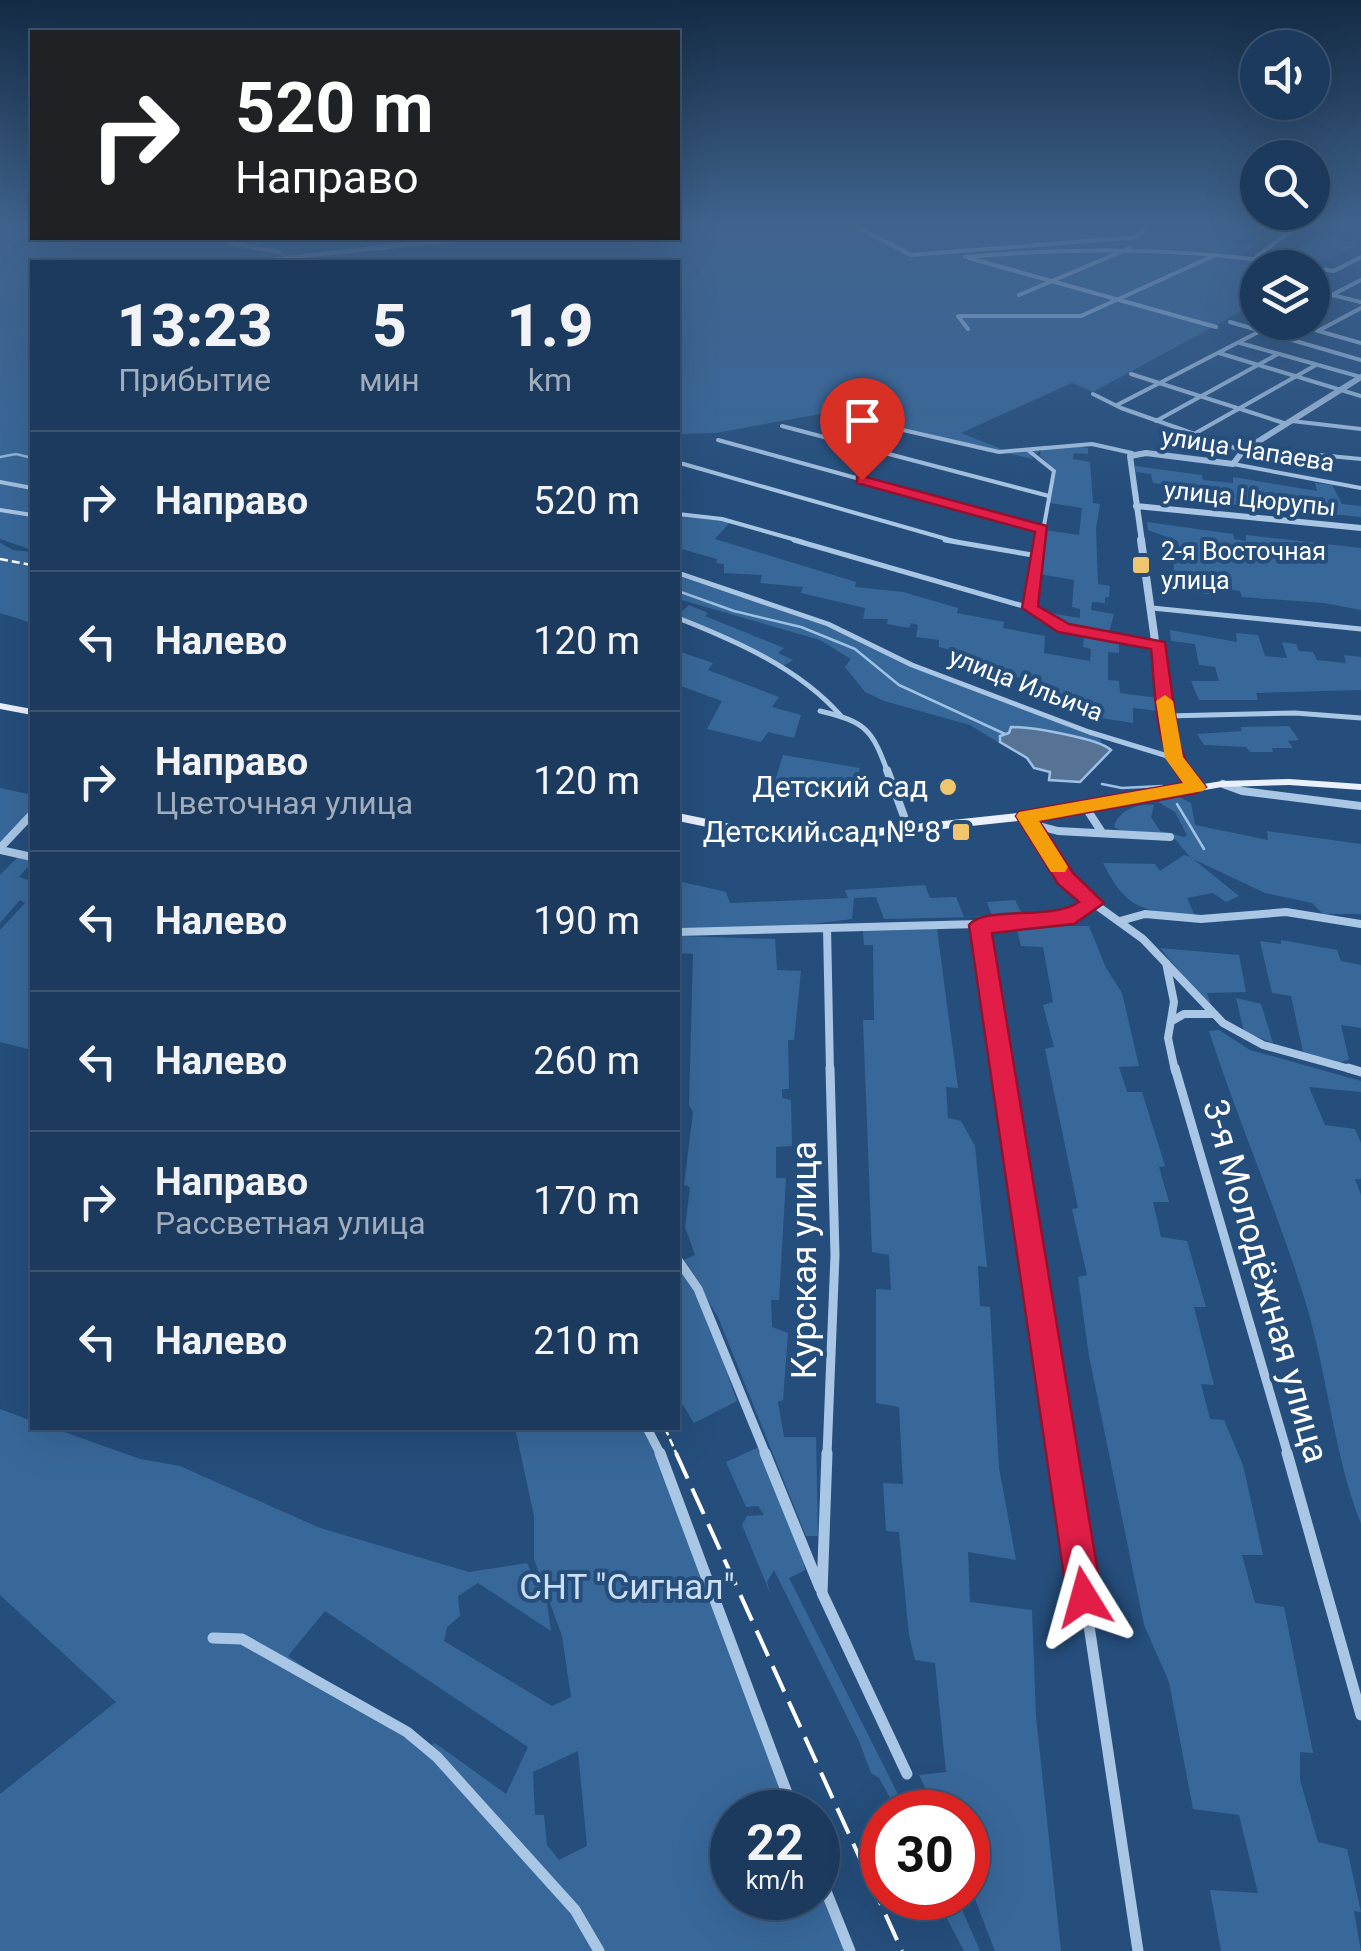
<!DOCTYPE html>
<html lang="ru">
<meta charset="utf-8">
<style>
:root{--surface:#1c3a5d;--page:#254163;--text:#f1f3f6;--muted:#a0adbc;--line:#3a5472}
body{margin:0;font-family:Roboto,sans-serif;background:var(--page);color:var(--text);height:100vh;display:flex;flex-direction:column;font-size:38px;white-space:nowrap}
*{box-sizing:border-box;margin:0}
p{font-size:32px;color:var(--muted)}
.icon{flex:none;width:55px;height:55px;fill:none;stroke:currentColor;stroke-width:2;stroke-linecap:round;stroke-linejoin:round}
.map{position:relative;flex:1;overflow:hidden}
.details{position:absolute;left:30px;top:260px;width:650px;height:1170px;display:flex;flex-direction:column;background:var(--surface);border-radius:0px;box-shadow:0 10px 40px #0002,0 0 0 2px var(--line)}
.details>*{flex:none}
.guide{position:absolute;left:30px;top:30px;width:650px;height:210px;border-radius:0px;box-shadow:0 10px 40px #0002,0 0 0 2px var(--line);background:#202124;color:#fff;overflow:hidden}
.controls{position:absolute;left:1240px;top:30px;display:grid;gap:20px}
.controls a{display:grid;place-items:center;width:90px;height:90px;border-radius:50%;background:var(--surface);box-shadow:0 10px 40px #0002,0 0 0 2px var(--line);font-size:50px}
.speed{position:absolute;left:710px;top:1790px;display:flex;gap:20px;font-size:50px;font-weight:700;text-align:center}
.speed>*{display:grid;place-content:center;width:130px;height:130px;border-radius:50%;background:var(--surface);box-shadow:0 10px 40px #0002,0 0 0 2px var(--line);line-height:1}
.speed small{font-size:25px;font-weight:400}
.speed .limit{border:15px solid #d22;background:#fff;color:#111}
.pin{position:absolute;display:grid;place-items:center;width:85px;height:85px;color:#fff;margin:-102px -42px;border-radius:50% 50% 50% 0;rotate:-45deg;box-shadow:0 0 10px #0007}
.pin .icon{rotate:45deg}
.me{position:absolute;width:110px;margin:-55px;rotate:352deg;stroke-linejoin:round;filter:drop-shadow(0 0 8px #0008)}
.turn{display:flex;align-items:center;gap:35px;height:210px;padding:0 40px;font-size:45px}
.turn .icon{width:130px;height:130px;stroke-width:2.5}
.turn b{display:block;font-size:70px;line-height:85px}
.eta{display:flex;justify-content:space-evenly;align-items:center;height:170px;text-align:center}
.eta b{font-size:60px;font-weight:800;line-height:70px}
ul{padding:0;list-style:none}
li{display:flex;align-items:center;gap:30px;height:140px;padding:0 40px;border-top:2px solid var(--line)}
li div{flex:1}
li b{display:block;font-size:38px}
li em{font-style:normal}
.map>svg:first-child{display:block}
.green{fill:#38689a;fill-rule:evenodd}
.water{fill:#567395;stroke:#9dc1e6;stroke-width:2.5}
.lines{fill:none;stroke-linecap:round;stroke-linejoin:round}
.stream{stroke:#9dc1e6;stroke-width:2.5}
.taxiway{fill:#92a6be;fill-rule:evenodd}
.minor-far4{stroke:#a9c6e5;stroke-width:4}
.minor-far3{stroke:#a9c6e5;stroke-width:5}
.minor-far2{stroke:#a9c6e5;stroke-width:8}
.minor-far1{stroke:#a9c6e5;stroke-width:9}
.minor{stroke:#a9c6e5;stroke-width:11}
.tertiary-far2{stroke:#a9c6e5;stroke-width:6}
.tertiary-far1{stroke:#a9c6e5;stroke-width:8}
.tertiary{stroke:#a9c6e5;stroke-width:10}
.primary{fill:#eaf1fd;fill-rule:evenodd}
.rail-far1{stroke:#fff;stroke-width:2.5;stroke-dasharray:8 4;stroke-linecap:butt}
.rail{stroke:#fff;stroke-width:4;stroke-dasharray:28 11;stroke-linecap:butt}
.route{fill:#e11d48;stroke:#92132f;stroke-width:2.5}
.slow{fill:#f59e0b}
.poi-dot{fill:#efc66d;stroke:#254e7c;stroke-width:4}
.labels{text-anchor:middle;stroke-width:8;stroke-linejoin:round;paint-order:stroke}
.far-street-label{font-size:25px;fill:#fff;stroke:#254e7c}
.far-poi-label{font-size:25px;fill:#fff;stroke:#254e7c;text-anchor:start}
.poi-label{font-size:30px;fill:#fff;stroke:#254e7c;text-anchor:end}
.near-street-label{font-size:35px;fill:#fff;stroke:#254e7c}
.near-park-label{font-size:35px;fill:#ccdff4;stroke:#254e7c}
</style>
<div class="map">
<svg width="1361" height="1951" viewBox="0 0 1361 1951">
<rect width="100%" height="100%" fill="#254e7c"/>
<path class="green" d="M0,224H32V238H403L405,241L389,249L508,238H678V224H1305L1270,242L1212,239L1261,245L1246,250L1245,255L1227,256L1283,267L1258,268L1257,303L1093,392L1072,383L961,433L1004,450L1048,445L1040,448L1038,453H1031L1032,459L900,427L820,414L716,433L678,434V262H32V550L0,539Z
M1318,235L1358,244L1331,259L1307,260L1318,263L1313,267L1275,260L1288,257Z
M1075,446L1088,448V454L1074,453L1073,459L1090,462L1093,503L1100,504L1096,529L1098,584L1110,586L1109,597H1105V603L1092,602L1091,610L1114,614L1109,632L1057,623L1042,612L1080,618V609L1072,607L1074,580L1039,574L1044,530L1079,535L1082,508L1050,503L1056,471L1040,456L1041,449Z
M1135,466L1202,475L1203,480L1233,483V477L1317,491L1315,483L1332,485L1342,504L1361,506V517L1225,504L1222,496L1166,494L1163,484L1153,483L1151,474L1136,472Z
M678,516L730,522L715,539L856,582L855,587L903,592L958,608L957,613L1004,622L1003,628L1045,636L1044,653L1090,661L1091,649L1083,647L1084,637L1119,643V653L1108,652V680L1119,681L1120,693L1158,698L1159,711L1133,708V723L1095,717V710L1050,698L1051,686L988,670L989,664L961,660L962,653L939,647V640L916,637L918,625L911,623L909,628L887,624L888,619H863L865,608L801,593L803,587L760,583L762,575L724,573V564L716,563L717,559L678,548Z
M1147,522L1233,534L1234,539L1246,541V535L1361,548V610L1324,603L1242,597L1240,591L1219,588V595L1182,591V583L1176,582L1173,562L1182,563L1178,541L1148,530Z
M0,543L13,550L32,552V623L0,613Z
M678,576L834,628L910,666L1094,736L1101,740V743L1027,727L998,739L1017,754L970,725L884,701L865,692L845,667L851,659L820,640L678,599Z
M689,605L708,613L705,616L784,648L778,653L793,660L783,666L678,615Z
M1170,630L1237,642L1236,633L1258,635L1265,656L1287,658L1282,642L1296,644L1299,651L1313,652L1317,660L1346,663L1344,655L1361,657V690L1256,693L1258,700H1199L1191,681H1219L1215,667L1199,665L1195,644L1171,641Z
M678,651L713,663L708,670L779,697L772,707L801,715L794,738L768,732L761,742L707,729L722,701L678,685Z
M1289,726L1299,740L1288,741L1293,748H1272L1273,752H1250L1246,747L1204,745L1197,734L1242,731L1241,727Z
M783,755L860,768L852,798L774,784Z
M0,788L32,795V809L0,843Z
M1179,797L1191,803L1195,825L1268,840L1267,831L1361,844V914H1323L1312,903L1265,893L1193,859L1239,896L1226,902L1213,893L1187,898L1195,916C1144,911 1127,911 1103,863L1155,864L1160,871L1184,855L1190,857L1174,838L1123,832L1114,827C1118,810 1138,803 1154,805L1151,817L1160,831L1184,837L1187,835L1175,812L1158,802Z
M21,854L32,855V862L19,877L32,881V1044L28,1049L0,1042V930L25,903L20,900L0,923V875Z
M678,881L726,892L730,903L848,898L845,890L925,885L930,898L956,897L964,917L992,916L987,902L1015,900L1023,916L884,919L876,897L854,898L852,919L805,925L678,928Z
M1043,926H1089L1106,968L1122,993L1139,1066L1119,1067L1127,1092H1142L1165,1166L1159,1167L1169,1202H1153L1161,1237L1187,1241L1206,1307H1194L1214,1385L1201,1384L1210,1419L1224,1420L1243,1465L1263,1555H1242L1255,1603L1284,1607L1313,1753L1300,1752V1780L1318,1842L1347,1849L1361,1912L1354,1911L1361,1951H1221L1210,1890L1258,1893L1239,1815L1193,1809L1169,1682L1144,1625L1089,1356L1078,1277L1087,1275L1072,1209L1078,1208L1045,1049L1054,1047L1043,1005L1053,1002L1043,947L1021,946L1017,930Z
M937,929L958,1088L946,1087L948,1118L961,1121L975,1146L987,1267L978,1266L980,1306L990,1307L999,1468L1016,1560L968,1552L970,1602L1032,1610L1036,1717L1061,1951H995L968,1881V1812H937L919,1775L946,1772L935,1663L915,1660L909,1635L899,1532L886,1531L883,1483L903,1484L899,1407L876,1403V1289L891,1290L889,1255L872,1252L863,1020H874L873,945H864L863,931Z
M678,936L775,939L777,970L801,971L794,1040H788L789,1089H782V1098L791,1100L792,1146L776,1147V1178H786L779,1300H771L772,1327L788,1333L783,1400L778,1402L784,1437H816L818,1536H806L718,1317L683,1260L695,1255L685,1227L690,1187L684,1185L693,1112L689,1105L693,954L678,953Z
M1281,940L1337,950L1341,961L1361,965V1028L1341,1025L1349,1060L1340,1062L1303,1052L1291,996L1272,993L1260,941L1281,944Z
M1160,948L1239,955L1246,992L1207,993L1213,1011Z
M1236,998L1261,1004L1273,1043L1244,1032Z
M1219,1030L1250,1050L1361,1081V1092L1309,1087L1325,1125L1355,1129L1361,1143V1179H1355L1361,1195V1524C1334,1455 1328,1378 1307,1307C1279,1214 1239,1124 1209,1031Z
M678,1270C704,1294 724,1366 737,1401L694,1423L678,1397Z
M0,1409L32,1421V1428H53L140,1459L180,1466L320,1528L469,1572L527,1563L547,1604L551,1631L478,1583L458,1596L460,1616L447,1627L444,1641L552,1706L571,1697L562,1636L534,1559V1516L515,1428H644L656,1450L790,1812H732V1898H818V1885L845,1951H0V1794L116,1702L0,1595ZM325,1611L528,1747L506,1794L435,1743L424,1750L288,1656ZM578,1751L587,1846L559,1860L547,1845L544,1815H535L533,1772Z
M759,1447L804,1563L805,1570L789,1578L907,1812H898L879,1778L871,1773L859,1741L774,1570L767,1582L770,1593L742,1525L747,1516L764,1515L758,1506L746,1507L726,1462Z
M936,1898H957L980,1951H964Z"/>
<path class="water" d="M1011,727C1031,727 1098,738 1111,750L1080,782L1049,780L1050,772L1034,768L1027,758L1000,742V736L1009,733Z"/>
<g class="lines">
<path class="stream" d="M0,457L16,454L32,458
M678,591L734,611L801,627L855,649L899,685L1005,734
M1102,784L1122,788L1162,786
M1177,804L1204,849"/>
<path class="taxiway" d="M500,238L262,262H237L433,239Z
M230,241L279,250L283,252L279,254L227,245Z"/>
<path class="minor-far4" d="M851,224L911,255L1138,237L1150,224
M965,257C1082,247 1195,247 1311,268
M1256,257L1288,233L1311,224
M969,258L1216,327
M1312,268L1334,271L1361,257
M1019,295L1130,248
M1332,295L1361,302
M1312,305L1361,280
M1230,322L1361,360
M1287,322L1361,343
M968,329L958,316H1081L1211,257
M1318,331L1361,308
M1240,343L1361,377
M1219,353L1361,396
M1131,374L1287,424
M1093,394L1121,408L1243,451
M1117,405L1278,322
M1156,421L1278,354
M1292,421L1361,429
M868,422L999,452L1092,444L1132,453
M782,426L1049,496
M1194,434L1316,365
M718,440L1042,529
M1247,448L1361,459
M1029,451L1054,471L1041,542
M680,463L957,542
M1233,464L1361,488
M0,482L32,488
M0,510L32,515
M678,514L722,519L803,542"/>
<path class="minor-far3" d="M794,540L1030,608L1064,629L1159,645
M945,540L1038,556
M678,573L828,624L912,665L1089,732L1174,758
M1030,608L1042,540
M1152,608L1361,629
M678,618C736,641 799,668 841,716
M820,711C866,722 872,729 888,773
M1166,716L1295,713L1361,718"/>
<path class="minor-far2" d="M887,770L909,830
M1223,784L1242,791L1361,806
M1086,808L1101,831
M1026,816L1078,892L1143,939L1223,1023L1263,1045L1357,1071
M1031,824L1058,831L1170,837
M0,848L32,814
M0,850L32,857
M1120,921L1145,914L1201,919L1286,912L1361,924
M980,925L1005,1071
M827,928L830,1071
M678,932L1016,923L1074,916L1093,903
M1166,963L1174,1002L1168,1038L1175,1071
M1172,1021L1184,1014H1210"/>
<path class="minor-far1" d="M1004,1068L1064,1455
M1175,1068L1288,1455
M1348,1068L1361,1072
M678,1260L698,1289L766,1455
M647,1428L661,1455
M827,1455L835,1255L830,1068"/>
<path class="minor" d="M660,1453L794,1812
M765,1453L820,1588
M827,1453L822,1593L907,1774
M1063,1453L1138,1951
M1287,1453L1361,1715
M213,1638L242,1639L407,1732L437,1757L575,1910L599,1951
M818,1871L850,1951"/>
<path class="tertiary-far2" d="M1136,506L1361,528
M1142,542L1130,456L1146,453L1233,464L1243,451L1361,377"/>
<path class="tertiary-far1" d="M1141,540L1169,742L1185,773"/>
<path class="tertiary" d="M1183,770L1196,787"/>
<path class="primary" d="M0,703L32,709V715L0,709Z
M1289,779L1361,784V790L1289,785L1222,787L1037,819L831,841L755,837L678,821V813L755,829L831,833L1037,811L1222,781Z"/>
<path class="rail-far1" d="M0,559L32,565
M665,1428L677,1455"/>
<path class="rail" d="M676,1453L902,1951"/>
</g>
<linearGradient id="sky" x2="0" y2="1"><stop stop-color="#142b44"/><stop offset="0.45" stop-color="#40638e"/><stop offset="1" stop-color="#40638e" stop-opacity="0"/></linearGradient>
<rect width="1361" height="498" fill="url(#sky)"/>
<path class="route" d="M862,476L1047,526L1038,606L1069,624L1165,642L1179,742L1186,762L1206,787L1196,793L1039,821L1073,873L1104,903L1074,924L992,933L1102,1597L1097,1609L1084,1614L1072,1609L1067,1597L969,925C985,905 1051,921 1079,902L1058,884L1016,816L1019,812L1183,783C1153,745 1156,695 1151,649L1058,632L1022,608L1035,532L857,483V477Z"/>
<path class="slow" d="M1165,695L1173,701L1183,757L1206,787L1203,791L1039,821L1068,867L1065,872H1051L1016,816L1019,812L1183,783L1165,758L1156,701Z"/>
<g class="poi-dot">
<rect x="1131" y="555" width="20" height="20" rx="5"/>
<circle cx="948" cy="787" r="10"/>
<rect x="951" y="822" width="20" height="20" rx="5"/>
</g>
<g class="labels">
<g class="far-street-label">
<text transform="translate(1248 449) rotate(9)" y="9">улица Чапаева</text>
<text transform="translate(1250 498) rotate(6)" y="9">улица Цюрупы</text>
<text transform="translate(1026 684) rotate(21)" y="9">улица Ильича</text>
</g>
<g class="far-poi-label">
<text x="1161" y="560">2-я Восточная<tspan x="1161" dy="29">улица</tspan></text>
</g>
<g class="poi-label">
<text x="928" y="797">Детский сад</text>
<text x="941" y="842">Детский сад № 8</text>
</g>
<g class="near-street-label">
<text transform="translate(804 1260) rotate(-90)" y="12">Курская улица</text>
<text transform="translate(1266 1281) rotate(74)" y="12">3-я Молодёжная улица</text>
</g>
<g class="near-park-label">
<text x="627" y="1599">СНТ "Сигнал"</text>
</g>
</g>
</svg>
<div class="controls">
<a><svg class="icon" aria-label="sound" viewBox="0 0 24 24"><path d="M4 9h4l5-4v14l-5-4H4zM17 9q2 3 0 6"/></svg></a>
<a><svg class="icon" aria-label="search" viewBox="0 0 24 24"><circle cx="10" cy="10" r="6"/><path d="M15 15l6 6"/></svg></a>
<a><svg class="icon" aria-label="layers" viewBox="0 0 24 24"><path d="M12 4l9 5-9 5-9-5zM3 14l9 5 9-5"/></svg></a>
</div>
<div class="speed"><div>22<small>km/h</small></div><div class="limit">30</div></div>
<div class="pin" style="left:862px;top:480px;background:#d93025"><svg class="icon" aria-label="arrive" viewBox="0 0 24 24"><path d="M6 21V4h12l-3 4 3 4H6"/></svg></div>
<svg class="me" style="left:1084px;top:1597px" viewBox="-20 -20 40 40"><path d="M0-17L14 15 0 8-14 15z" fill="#e11d48" stroke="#fff" stroke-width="4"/></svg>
<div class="guide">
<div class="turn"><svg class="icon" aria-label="right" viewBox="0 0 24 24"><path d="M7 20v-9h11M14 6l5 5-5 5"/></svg><div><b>520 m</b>Направо</div></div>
</div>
<section class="details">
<div class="eta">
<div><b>13:23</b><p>Прибытие</p></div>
<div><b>5</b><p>мин</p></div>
<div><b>1.9</b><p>km</p></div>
</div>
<ul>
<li><svg class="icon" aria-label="right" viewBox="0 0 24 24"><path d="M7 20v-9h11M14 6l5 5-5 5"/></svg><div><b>Направо</b></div><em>520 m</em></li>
<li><svg class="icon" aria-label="left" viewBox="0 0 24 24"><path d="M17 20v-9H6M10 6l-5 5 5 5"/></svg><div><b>Налево</b></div><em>120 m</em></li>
<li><svg class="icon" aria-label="right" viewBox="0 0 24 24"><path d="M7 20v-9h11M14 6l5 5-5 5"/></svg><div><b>Направо</b><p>Цветочная улица</p></div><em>120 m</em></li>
<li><svg class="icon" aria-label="left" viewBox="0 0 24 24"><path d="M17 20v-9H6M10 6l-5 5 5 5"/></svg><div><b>Налево</b></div><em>190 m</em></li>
<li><svg class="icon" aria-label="left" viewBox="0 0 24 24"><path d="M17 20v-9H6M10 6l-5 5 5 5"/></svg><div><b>Налево</b></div><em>260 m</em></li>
<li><svg class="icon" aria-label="right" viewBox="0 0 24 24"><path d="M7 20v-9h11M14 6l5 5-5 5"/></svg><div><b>Направо</b><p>Рассветная улица</p></div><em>170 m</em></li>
<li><svg class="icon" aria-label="left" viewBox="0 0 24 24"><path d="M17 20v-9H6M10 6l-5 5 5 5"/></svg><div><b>Налево</b></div><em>210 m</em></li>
</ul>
</section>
</div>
